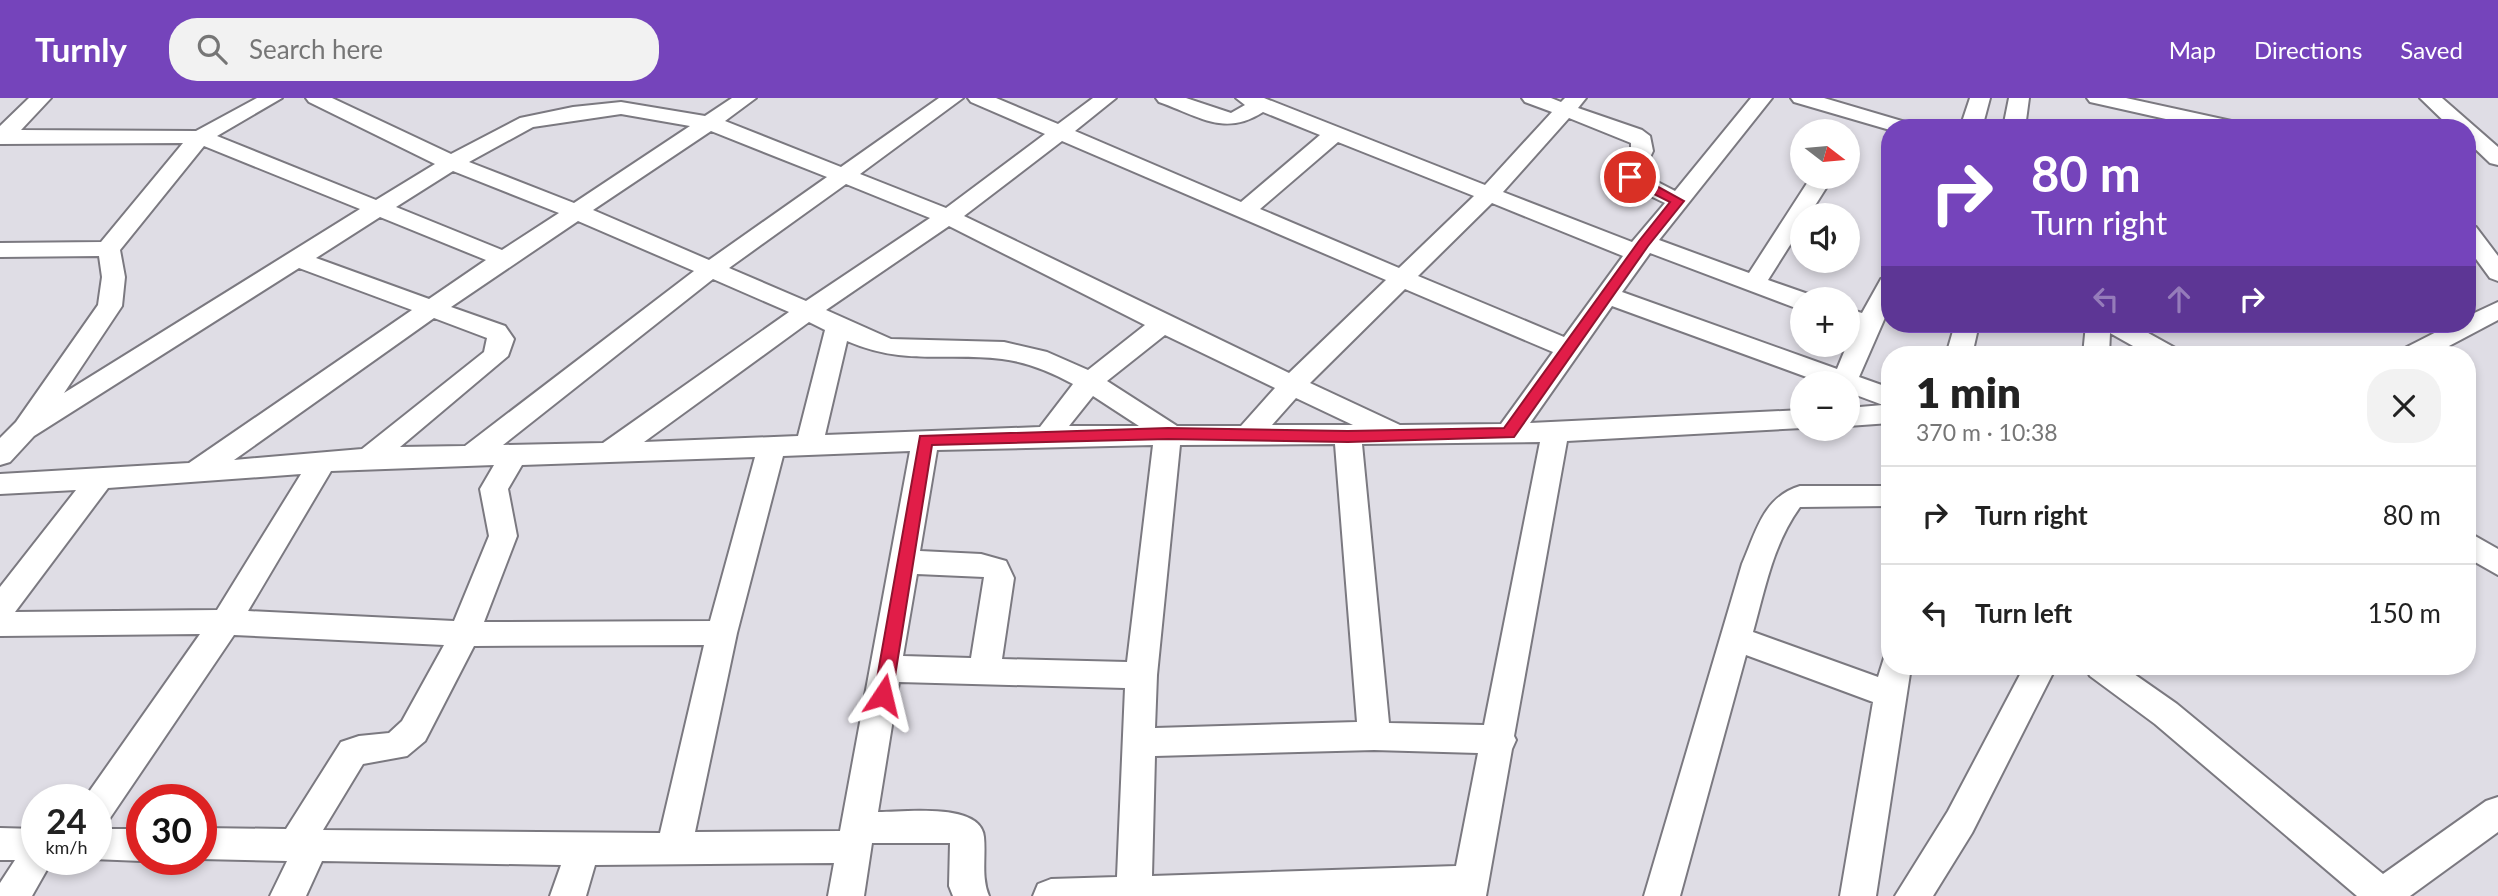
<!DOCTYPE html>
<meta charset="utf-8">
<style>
:root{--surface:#fff;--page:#f2f2f2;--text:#222;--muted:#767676;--line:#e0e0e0;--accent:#7544bb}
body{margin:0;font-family:Lato,sans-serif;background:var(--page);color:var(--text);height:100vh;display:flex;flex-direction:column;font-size:26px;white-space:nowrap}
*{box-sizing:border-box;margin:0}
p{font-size:23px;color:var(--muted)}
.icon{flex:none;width:38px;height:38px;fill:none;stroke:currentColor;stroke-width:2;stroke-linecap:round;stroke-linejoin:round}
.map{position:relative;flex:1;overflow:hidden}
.drawer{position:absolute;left:1881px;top:248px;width:595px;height:329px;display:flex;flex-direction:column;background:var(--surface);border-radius:28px;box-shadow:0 4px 10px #0003}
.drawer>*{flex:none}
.guide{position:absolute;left:1881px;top:21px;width:595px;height:214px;border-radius:28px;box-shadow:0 4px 10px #0003;background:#7544bb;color:#fff;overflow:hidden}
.needle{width:46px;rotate:106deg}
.fabs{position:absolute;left:1790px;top:21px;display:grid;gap:14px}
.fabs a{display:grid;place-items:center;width:70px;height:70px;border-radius:50%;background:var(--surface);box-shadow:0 4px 10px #0003;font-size:35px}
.speed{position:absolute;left:21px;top:686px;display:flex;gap:14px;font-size:35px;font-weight:700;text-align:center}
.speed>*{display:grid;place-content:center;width:91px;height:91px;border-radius:50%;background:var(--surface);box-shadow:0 4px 10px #0003;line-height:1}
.speed small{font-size:18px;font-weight:400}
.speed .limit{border:10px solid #d22;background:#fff;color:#111}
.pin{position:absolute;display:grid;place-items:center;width:60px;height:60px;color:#fff;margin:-30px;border:4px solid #fff;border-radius:50%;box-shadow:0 2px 7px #0007}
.me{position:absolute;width:77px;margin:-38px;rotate:10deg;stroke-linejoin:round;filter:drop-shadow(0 0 5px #0008)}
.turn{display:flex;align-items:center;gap:24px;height:147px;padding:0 35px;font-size:32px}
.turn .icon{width:91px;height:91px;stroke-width:2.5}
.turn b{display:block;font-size:49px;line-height:60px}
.lanes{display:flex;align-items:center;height:66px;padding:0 35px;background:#0003;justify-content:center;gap:35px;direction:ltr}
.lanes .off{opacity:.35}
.round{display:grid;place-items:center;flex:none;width:74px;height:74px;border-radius:28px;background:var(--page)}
.head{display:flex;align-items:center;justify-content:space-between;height:119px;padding:0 35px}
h1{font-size:42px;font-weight:800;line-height:52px}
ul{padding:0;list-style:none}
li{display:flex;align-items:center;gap:21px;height:98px;padding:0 35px;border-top:2px solid var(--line)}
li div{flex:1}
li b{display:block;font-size:26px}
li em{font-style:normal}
header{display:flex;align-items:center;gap:42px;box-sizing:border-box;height:98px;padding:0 35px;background:var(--accent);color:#fff}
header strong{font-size:33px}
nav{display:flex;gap:38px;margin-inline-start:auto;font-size:24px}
.search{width:490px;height:63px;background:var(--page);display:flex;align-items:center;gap:18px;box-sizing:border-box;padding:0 24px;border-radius:28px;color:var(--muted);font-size:26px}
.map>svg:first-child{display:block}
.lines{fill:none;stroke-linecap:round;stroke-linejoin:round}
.minor-casing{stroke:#7b7980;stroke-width:4}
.minor{fill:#fff;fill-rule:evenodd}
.route{fill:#e11d48;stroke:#92132f;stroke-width:2}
</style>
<header>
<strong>Turnly</strong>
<div class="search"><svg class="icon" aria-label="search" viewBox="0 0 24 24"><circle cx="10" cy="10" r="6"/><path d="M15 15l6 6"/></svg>Search here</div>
<nav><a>Map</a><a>Directions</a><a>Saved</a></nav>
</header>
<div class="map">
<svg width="2498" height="798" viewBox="0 0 2498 798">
<rect width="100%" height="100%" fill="#dfdde5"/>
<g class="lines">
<g class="minor-casing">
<path id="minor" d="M29,0H51L21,32L196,33L257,0H282L217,38L376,102L435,66L309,4L306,0H332L451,56L520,20L573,9L621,4L705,18L732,0H756L725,23L841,69L939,0H963L860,76L946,110L1045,36L971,4L968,0H996L1058,26L1093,0H1116L1075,33L1241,104L1320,37L1263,14C1224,39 1199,18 1159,4L1156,0H1186L1231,15L1245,7L1236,0H1264L1485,87L1552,14L1525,4L1522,0H1551L1561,4L1565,0H1586L1578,10L1642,32L1650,38L1653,53L1642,76L1675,93L1751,0H1772L1659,142L1749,175L1811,79H1833L1809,117H1802V128L1768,182L1811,197L1813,201H1802V211L1793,209L1650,155L1622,194L1837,271L1854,230L1848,228V211L1862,215L1881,181L1890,178V208L1859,279L1890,290V325L1848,328V310L1883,307L1848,294V285H1823L1612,208L1530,325L1802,312V330L1567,343L1514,638L1516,642L1512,651L1486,798H1033L1038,786L1051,781L1117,779L1125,590L899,584L878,714C904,714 981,704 984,739C986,759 981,779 989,798H953L949,788L950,745H872L864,798H828L834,765L595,767L586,798H550L561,767L322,763L306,798H270L287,763L200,761L201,730L286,731L341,644L359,638L389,635L402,623L444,547L234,537L108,723L96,727V702L84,701L200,536L0,538V489L76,392L0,396V376L189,365L412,212L299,170L34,338L10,364L0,367V340L16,324L98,207L102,179L99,158L0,159V145L101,144L183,45L0,46V28ZM621,16L690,28L574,105L469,64L533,29ZM1569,20L1631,45V53L1619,79L1622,84L1665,105L1632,144L1503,94ZM711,33L827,79L709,162L593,112ZM1062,43L1386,182L1289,275L964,118ZM1338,44L1474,98L1399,170L1260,111ZM204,48L360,111L64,295L122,208L125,179L120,152ZM453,73L559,115L502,152L396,109ZM846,86L930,120L806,203L729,170ZM1492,105L1623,158L1564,239L1418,178ZM380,119L486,162L429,201L316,160ZM578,123L694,173L465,348L400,349L508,258L514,241L505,228L451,209ZM949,128L1145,227L1088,272L1047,254L1004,244L891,241L826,212ZM713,181L789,214L603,345L503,347ZM1405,191L1553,254L1501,326L1400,327L1310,285ZM434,220L487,240L484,254L362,351L234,362ZM809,224L825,232L798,338L644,344ZM1165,237L1275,290L1241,328H1177L1107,283ZM847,243C905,268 944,254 1002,261C1027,264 1051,274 1073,286L1040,329L825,337ZM1093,298L1139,328H1069ZM1296,300L1353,327H1272ZM1540,344L1484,627L1389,625L1362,346ZM1335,346L1357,624L1155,630L1157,577L1180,347ZM1153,347L1127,564L1002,561L1014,480L1006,463L981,456L920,453L937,352ZM910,353L840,733L695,734L737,535L783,358ZM755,359L710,523L484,524L517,438L508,391L522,367ZM494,367L480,391L489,438L454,523L248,513L331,373ZM301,376L217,512L15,514L108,390ZM917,476L984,479L971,560L903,558ZM704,547L660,735L323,732L363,666L407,658L425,643L474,548ZM1374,652L1478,655L1456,768L1152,778L1155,658Z
M1791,0H1824L1912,26L1915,30H1890V32L1794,4Z
M1970,0H1990L1982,30H1960Z
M2009,0H2029L2025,30H2003Z
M2087,0H2126L2236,24L2246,30H2206L2090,4Z
M2420,0H2442L2498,49V67L2490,65L2468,44V30H2451Z
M2468,127L2476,129L2498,158V183L2490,180L2468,150Z
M2498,204V222L2432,257H2399L2403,251L2452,226H2468V218Z
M1955,226H1979L1972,257H1946Z
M2086,226H2132L2177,251L2181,257H2149L2110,235L2109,257H2083Z
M1800,388H1890V408L1800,409C1773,446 1765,491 1753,534L1878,579L1884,560L1890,558V569H1911L1876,798H1840L1873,604L1746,557L1680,798H1644L1742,466C1756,434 1763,399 1800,388Z
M2468,434L2498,451V477L2468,460Z
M2024,569H2056L1972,735L1933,798H1895L1948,713Z
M2085,569H2124L2177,606L2383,776L2486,703L2498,699V734L2410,798H2357L2155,626L2090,578Z
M0,730L37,731V761H53L32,798H0V785L15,762H0Z
M96,731H142V761H146L142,763L92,761H96Z"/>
</g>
<use href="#minor" class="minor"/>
</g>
<path class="route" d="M1626,76H1635L1684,103L1648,148L1514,339L1348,344L1168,341L932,347L892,597L883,605L877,603L874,597L920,338L1168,330L1348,333L1504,330L1639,143L1670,104L1626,82Z"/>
</svg>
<div class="fabs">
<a><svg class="needle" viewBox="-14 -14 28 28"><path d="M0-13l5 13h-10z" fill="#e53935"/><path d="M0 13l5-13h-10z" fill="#767676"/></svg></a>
<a><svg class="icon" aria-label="sound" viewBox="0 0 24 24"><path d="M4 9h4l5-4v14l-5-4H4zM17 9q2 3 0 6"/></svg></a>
<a>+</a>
<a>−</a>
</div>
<div class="speed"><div>24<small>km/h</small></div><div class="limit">30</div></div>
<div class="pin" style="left:1630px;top:79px;background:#d93025"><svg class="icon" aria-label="arrive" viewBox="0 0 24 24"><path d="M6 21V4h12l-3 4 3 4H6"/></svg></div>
<svg class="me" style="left:883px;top:597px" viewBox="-20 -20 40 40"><path d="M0-17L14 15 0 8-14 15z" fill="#e11d48" stroke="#fff" stroke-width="4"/></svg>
<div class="guide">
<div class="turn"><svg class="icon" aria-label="right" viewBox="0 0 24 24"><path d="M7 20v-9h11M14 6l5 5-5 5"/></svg><div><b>80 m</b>Turn right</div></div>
<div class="lanes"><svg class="icon off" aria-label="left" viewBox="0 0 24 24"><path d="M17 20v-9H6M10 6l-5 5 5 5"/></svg><svg class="icon off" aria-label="ahead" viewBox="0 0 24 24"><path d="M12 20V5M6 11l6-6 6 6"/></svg><svg class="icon" aria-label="right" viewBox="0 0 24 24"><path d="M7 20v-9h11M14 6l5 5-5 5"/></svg></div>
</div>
<section class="drawer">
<div class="head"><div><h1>1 min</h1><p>370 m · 10:38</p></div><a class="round"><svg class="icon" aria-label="close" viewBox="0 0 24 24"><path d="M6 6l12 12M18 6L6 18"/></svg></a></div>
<ul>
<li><svg class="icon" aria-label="right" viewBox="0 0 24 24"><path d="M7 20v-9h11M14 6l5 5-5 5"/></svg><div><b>Turn right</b></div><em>80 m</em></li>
<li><svg class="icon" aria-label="left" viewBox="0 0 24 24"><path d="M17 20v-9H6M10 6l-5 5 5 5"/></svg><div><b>Turn left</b></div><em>150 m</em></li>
</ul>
</section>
</div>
